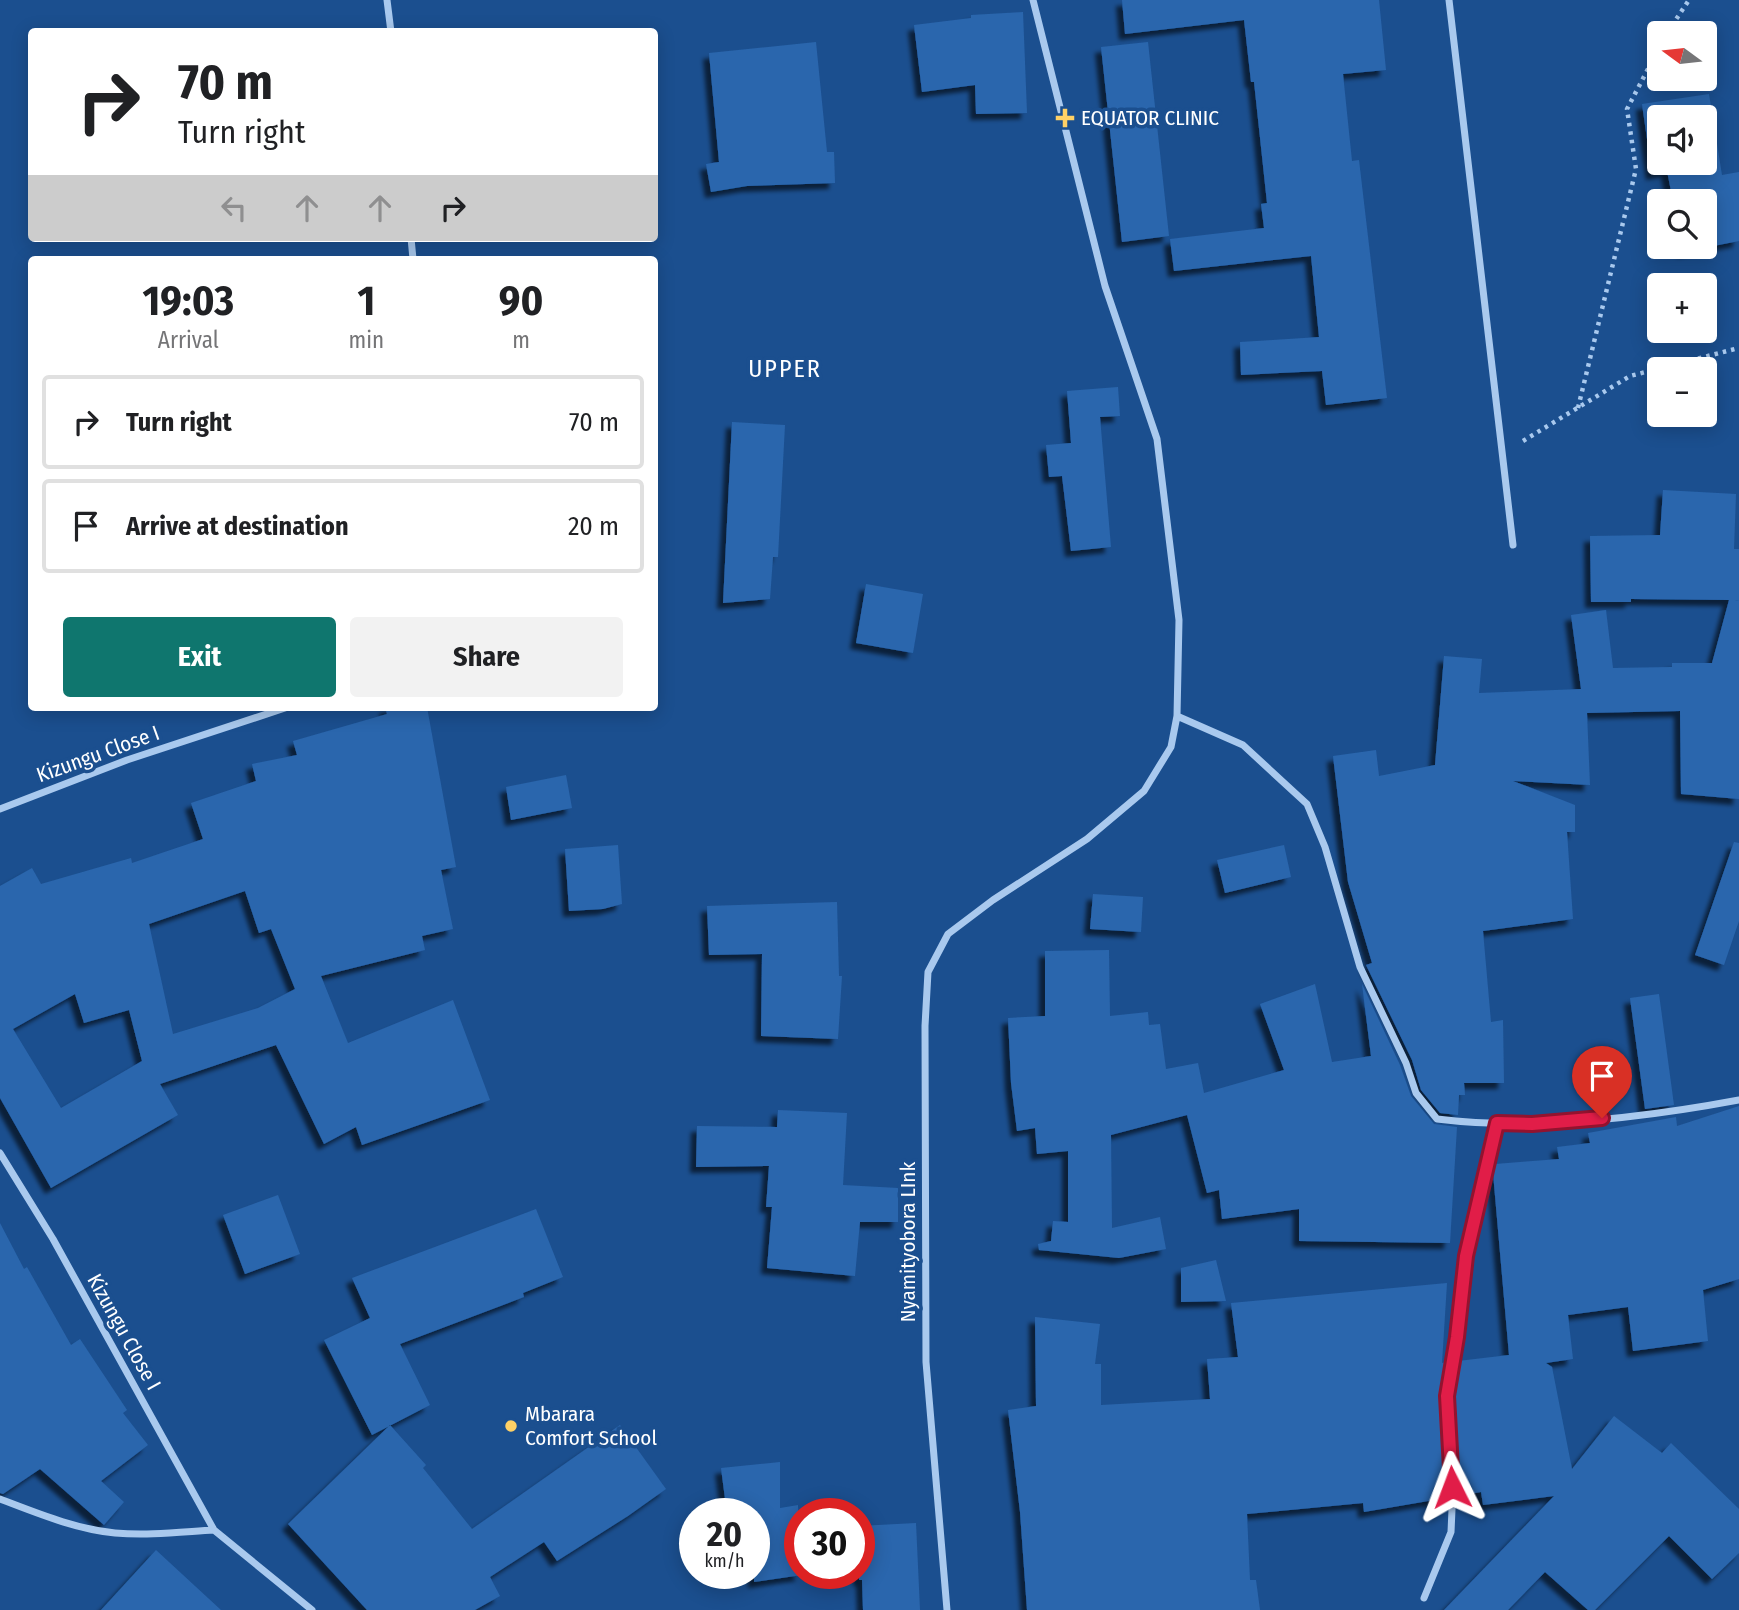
<!DOCTYPE html>
<meta charset="utf-8">
<style>
:root{--surface:#fff;--page:#f2f2f2;--text:#202124;--muted:#757577;--line:#e0e0e0;--accent:#0f766e}
body{margin:0;font-family:"Fira Sans Condensed",sans-serif;background:var(--page);color:var(--text);height:100vh;display:flex;flex-direction:column;font-size:26px;white-space:nowrap}
*{box-sizing:border-box;margin:0}
p{font-size:23px;color:var(--muted)}
.icon{flex:none;width:38px;height:38px;fill:none;stroke:currentColor;stroke-width:2;stroke-linecap:round;stroke-linejoin:round}
.map{position:relative;flex:1;overflow:hidden}
.side{position:absolute;left:28px;top:256px;width:630px;height:455px;display:flex;flex-direction:column;background:var(--surface);border-radius:7px;box-shadow:0 4px 18px #0003}
.side>*{flex:none}
.guide{position:absolute;left:28px;top:28px;width:630px;height:214px;border-radius:7px;box-shadow:0 4px 18px #0003;background:#fff;color:var(--text);overflow:hidden}
.needle{width:46px;rotate:285deg}
.tools{position:absolute;left:1647px;top:21px;display:grid;gap:14px}
.tools a{display:grid;place-items:center;width:70px;height:70px;border-radius:7px;background:var(--surface);box-shadow:0 4px 18px #0003;font-size:35px}
.speed{position:absolute;left:679px;top:1498px;display:flex;gap:14px;font-size:35px;font-weight:700;text-align:center}
.speed>*{display:grid;place-content:center;width:91px;height:91px;border-radius:50%;background:var(--surface);box-shadow:0 4px 18px #0003;line-height:1}
.speed small{font-size:18px;font-weight:400}
.speed .limit{border:10px solid #d22;background:#fff;color:#111}
.pin{position:absolute;display:grid;place-items:center;width:60px;height:60px;color:#fff;margin:-72px -30px;border-radius:50% 50% 50% 0;rotate:-45deg;box-shadow:0 0 7px #0007}
.pin .icon{rotate:45deg}
.me{position:absolute;width:77px;margin:-38px;rotate:357deg;stroke-linejoin:round;filter:drop-shadow(0 0 5px #0008)}
.turn{display:flex;align-items:center;gap:24px;height:147px;padding:0 35px;font-size:32px}
.turn .icon{width:91px;height:91px;stroke-width:2.5}
.turn b{display:block;font-size:49px;line-height:60px}
.lanes{display:flex;align-items:center;height:66px;padding:0 35px;background:#0003;justify-content:center;gap:35px;direction:ltr}
.lanes .off{opacity:.35}
.eta{display:flex;justify-content:space-evenly;align-items:center;height:119px;text-align:center}
.eta b{font-size:42px;font-weight:700;line-height:49px}
.primary-button{display:flex;gap:14px;margin-top:auto;padding:14px 35px}
.primary-button a{flex:1;height:80px;border-radius:7px;background:var(--accent);color:#fff;font-size:28px;font-weight:700;line-height:80px;text-align:center}
.primary-button a+a{background:var(--page);color:var(--text)}
ul{padding:0;list-style:none}
li{display:flex;align-items:center;gap:21px;height:94px;margin:0 14px 10px;padding:0 21px;border:4px solid var(--line);border-radius:7px}
li div{flex:1}
li b{display:block;font-size:26px}
li em{font-style:normal}
.map>svg:first-child{display:block}
.building{fill:#2a66ad;fill-rule:evenodd;filter:url(#shadow)}
.lines{fill:none;stroke-linecap:round;stroke-linejoin:round}
.path{stroke:#a9c9ee;stroke-width:4.5;stroke-dasharray:3.5 5;stroke-linecap:butt}
.street{stroke:#a9c9ee;stroke-width:7}
.route-casing{stroke:#92132f;stroke-width:18}
.route{stroke:#e11d48;stroke-width:12}
.poi-dot{fill:#ffd166;stroke:#1b4f8f;stroke-width:2.5}
.labels{text-anchor:middle;stroke-width:7;stroke-linejoin:round;paint-order:stroke}
.poi-label{font-size:21px;fill:#fff;stroke:#1b4f8f;text-anchor:start}
.street-label{font-size:21px;fill:#fff;stroke:#1b4f8f}
.quarter-label{font-size:24px;letter-spacing:2px;fill:#fff;stroke:#1b4f8f}
</style>
<div class="map">
<svg width="1739" height="1610" viewBox="0 0 1739 1610">
<defs>
<filter id="shadow"><feDropShadow dx="-6" dy="6" stdDeviation="2" flood-color="#0009"/></filter>
</defs>
<rect width="100%" height="100%" fill="#1b4f8f"/>
<path class="building" d="M1122,0H1379L1386,70L1343,74L1352,161L1359,160L1387,398L1326,405L1322,371L1241,375L1240,342L1319,337L1311,256L1174,271L1170,239L1264,228L1261,204L1267,203L1254,82H1251L1244,20L1125,34Z
M1023,12L1027,113L976,114L975,85L922,92L914,25L971,18V15Z
M816,42L827,152H834L835,183L747,186L711,192L706,164L719,162L709,53Z
M1148,42L1169,236L1122,242L1101,47Z
M1709,94L1722,175L1739,172V241L1683,252L1682,247H1704V201H1673L1667,171L1652,174L1642,104ZM1659,117H1704V163H1659Z
M1118,387L1120,416L1100,417L1111,547L1071,551L1062,476L1049,477L1046,445L1071,443L1067,391Z
M732,422L785,425L778,557H773L770,599L723,603Z
M1663,490L1736,494L1734,549H1739V601L1735,600L1739,601V799L1681,794L1680,711L1587,713L1590,785L1513,781L1575,805V832H1567L1573,919L1483,931L1491,1022L1503,1020L1504,1083H1464L1465,1095H1459L1458,1115L1440,1113L1421,1090L1412,1060L1366,965L1372,963L1348,882L1333,756L1376,750L1379,776L1435,765L1444,656L1482,659L1479,693L1581,689L1571,615L1606,610L1613,668L1672,667V663H1712L1729,600L1631,599V602H1591L1590,536L1660,535Z
M866,584L923,594L913,653L856,643Z
M385,707H427L456,867L441,870L453,929L422,936L425,950L321,976L348,1043L453,1000L490,1100L362,1145L356,1127L324,1144L276,1045L160,1084L178,1115L51,1188L0,1098V886L32,868L41,884L131,858L132,863L203,839L191,803L256,781L252,764L297,755L293,741L387,714ZM245,891L259,933L271,929L295,989L258,1008L173,1034L149,924ZM75,994L84,1023L129,1010L142,1061L61,1108L13,1029Z
M566,775L572,808L511,820L506,787Z
M1734,842L1739,843V921L1724,965L1695,955Z
M618,845L622,904L603,909L569,911L565,849Z
M1284,845L1291,877L1225,893L1217,860Z
M1093,894L1143,897L1141,932L1090,929Z
M837,902L839,976H842L838,1039L761,1036L762,954L709,955L707,906Z
M1109,950L1110,1016L1148,1012L1149,1025L1160,1024L1166,1069L1198,1063L1204,1093L1284,1070L1260,1004L1315,984L1332,1062L1371,1056L1362,984L1400,1065L1411,1096L1434,1124L1457,1127L1450,1243L1299,1241V1209L1222,1219L1219,1190L1207,1193L1187,1115L1111,1135L1112,1228L1160,1217L1166,1249L1119,1258L1039,1250L1038,1244L1051,1241L1053,1221L1068,1222V1151L1037,1154L1035,1128L1017,1131L1011,1083L1008,1018L1045,1016V951Z
M1659,994L1674,1105L1645,1109L1630,998Z
M1739,1106V1279L1703,1290L1708,1341L1633,1351L1628,1307L1568,1315L1573,1359L1546,1363L1552,1367L1572,1469L1614,1416L1662,1453L1671,1443L1739,1509V1553L1712,1579L1669,1536L1595,1610H1588L1545,1572L1508,1610H1444L1554,1496L1483,1505L1481,1492L1459,1496L1453,1396L1458,1361L1509,1355L1493,1173L1495,1164L1559,1159L1557,1147L1590,1143L1588,1133L1676,1117L1677,1126Z
M778,1110L847,1113L843,1185L898,1188V1222H860L855,1276L767,1268L772,1207H766L769,1166L696,1167L697,1126L777,1127Z
M278,1195L300,1254L245,1274L223,1215Z
M536,1209L563,1277L523,1293L524,1297L400,1344L430,1405L372,1435L324,1340L370,1318L352,1278Z
M0,1223L24,1269L27,1267L71,1345L80,1339L127,1410L123,1413L148,1445L101,1481L124,1502L104,1525L40,1469L3,1494L0,1493Z
M1216,1260L1226,1301L1181,1302V1268Z
M1447,1283L1442,1363L1446,1362L1441,1396L1446,1498L1364,1512L1363,1503L1247,1514L1250,1580H1256L1260,1610H1027L1020,1512L1008,1410L1036,1406L1035,1317L1100,1324L1095,1364H1101V1405L1210,1399L1207,1359L1238,1357L1231,1303Z
M390,1425L426,1465L423,1468L472,1529L620,1425L666,1489L628,1516L557,1561L544,1542L490,1577L500,1596L475,1610H367L288,1524Z
M780,1462V1508L798,1505L800,1573L802,1575L754,1582V1514H727L721,1468Z
M916,1523L920,1610H863L862,1580H859V1526Z
M156,1550L221,1610H101Z"/>
<g class="lines">
<path class="path" d="M1667,33L1689,0
M1578,408L1636,169L1627,109L1659,48
M1523,441L1630,376L1739,348"/>
<path class="street" d="M387,0L391,32
M1449,0L1513,545
M411,238L413,259
M1177,716L1243,745L1307,804L1325,847L1360,967L1406,1063L1416,1093L1437,1119C1534,1131 1643,1118 1739,1100
M0,809L127,760L288,707
M0,1153L53,1239L214,1530
M0,1499C37,1513 75,1529 115,1533C148,1536 181,1532 214,1530L312,1610
M1424,1598L1451,1532L1453,1487L1447,1396L1467,1256L1498,1123
M947,1610L926,1362L925,1026L928,972L948,934L993,900L1087,839L1144,791L1171,747L1177,716L1179,620L1157,439L1105,286L1033,0"/>
</g>
<g class="lines">
<g class="route-casing">
<path id="route" d="M1452,1487L1447,1396L1457,1337L1466,1256L1497,1123L1532,1124L1602,1118"/>
</g>
<use href="#route" class="route"/>
</g>
<g class="poi-dot">
<path d="M1061.5 107.5h7v7h7v7h-7v7h-7v-7h-7v-7h7z"/>
<circle cx="511" cy="1426" r="7"/>
</g>
<g class="labels">
<g class="poi-label">
<text x="1081" y="125">EQUATOR CLINIC</text>
<text x="525" y="1421">Mbarara<tspan x="525" dy="24">Comfort School</tspan></text>
</g>
<g class="street-label">
<text transform="translate(98 754) rotate(-20)" y="7">Kizungu Close I</text>
<text transform="translate(908 1242) rotate(-90)" y="7">Nyamityobora LInk</text>
<text transform="translate(124 1332) rotate(61)" y="7">Kizungu Close I</text>
</g>
<g class="quarter-label">
<text x="785" y="377">UPPER</text>
</g>
</g>
</svg>
<div class="tools">
<a><svg class="needle" viewBox="-14 -14 28 28"><path d="M0-13l5 13h-10z" fill="#e53935"/><path d="M0 13l5-13h-10z" fill="#757577"/></svg></a>
<a><svg class="icon" aria-label="sound" viewBox="0 0 24 24"><path d="M4 9h4l5-4v14l-5-4H4zM17 9q2 3 0 6"/></svg></a>
<a><svg class="icon" aria-label="search" viewBox="0 0 24 24"><circle cx="10" cy="10" r="6"/><path d="M15 15l6 6"/></svg></a>
<a>+</a>
<a>−</a>
</div>
<div class="speed"><div>20<small>km/h</small></div><div class="limit">30</div></div>
<div class="pin" style="left:1602px;top:1118px;background:#d93025"><svg class="icon" aria-label="arrive" viewBox="0 0 24 24"><path d="M6 21V4h12l-3 4 3 4H6"/></svg></div>
<svg class="me" style="left:1452px;top:1487px" viewBox="-20 -20 40 40"><path d="M0-17L14 15 0 8-14 15z" fill="#e11d48" stroke="#fff" stroke-width="4"/></svg>
<div class="guide">
<div class="turn"><svg class="icon" aria-label="right" viewBox="0 0 24 24"><path d="M7 20v-9h11M14 6l5 5-5 5"/></svg><div><b>70 m</b>Turn right</div></div>
<div class="lanes"><svg class="icon off" aria-label="left" viewBox="0 0 24 24"><path d="M17 20v-9H6M10 6l-5 5 5 5"/></svg><svg class="icon off" aria-label="ahead" viewBox="0 0 24 24"><path d="M12 20V5M6 11l6-6 6 6"/></svg><svg class="icon off" aria-label="ahead" viewBox="0 0 24 24"><path d="M12 20V5M6 11l6-6 6 6"/></svg><svg class="icon" aria-label="right" viewBox="0 0 24 24"><path d="M7 20v-9h11M14 6l5 5-5 5"/></svg></div>
</div>
<section class="side">
<div class="eta">
<div><b>19:03</b><p>Arrival</p></div>
<div><b>1</b><p>min</p></div>
<div><b>90</b><p>m</p></div>
</div>
<ul>
<li><svg class="icon" aria-label="right" viewBox="0 0 24 24"><path d="M7 20v-9h11M14 6l5 5-5 5"/></svg><div><b>Turn right</b></div><em>70 m</em></li>
<li><svg class="icon" aria-label="arrive" viewBox="0 0 24 24"><path d="M6 21V4h12l-3 4 3 4H6"/></svg><div><b>Arrive at destination</b></div><em>20 m</em></li>
</ul>
<div class="primary-button"><a>Exit</a><a>Share</a></div>
</section>
</div>
